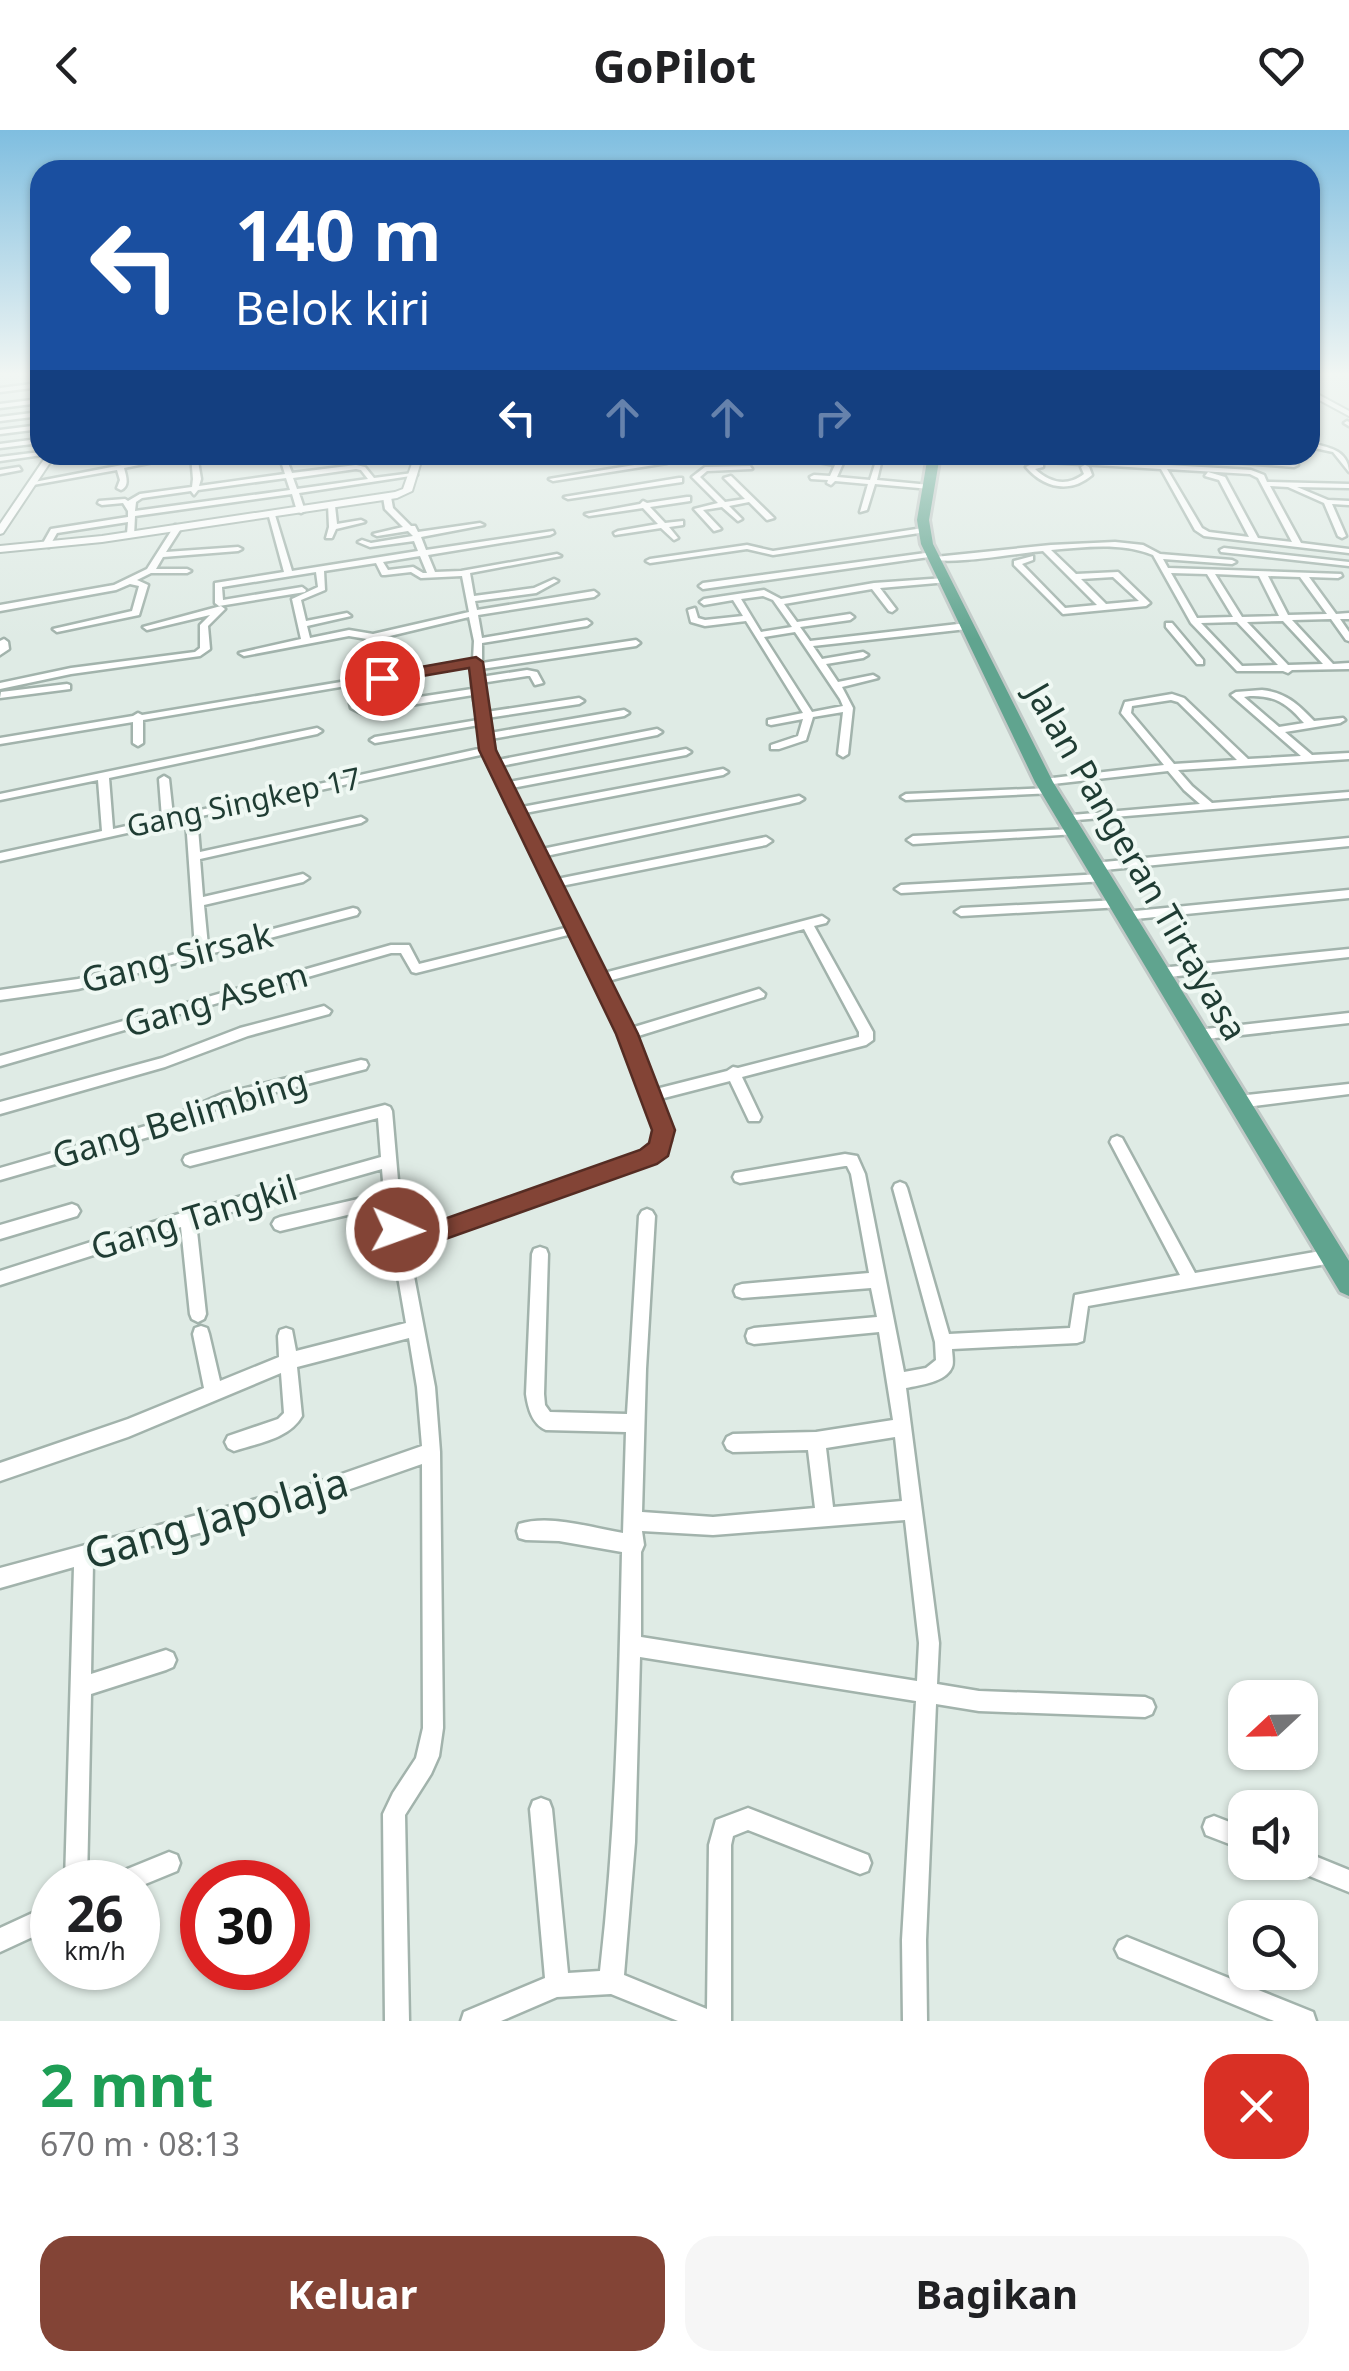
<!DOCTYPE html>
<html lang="id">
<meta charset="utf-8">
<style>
:root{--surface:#fff;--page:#f6f6f6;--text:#202124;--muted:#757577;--accent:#834436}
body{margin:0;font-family:"Noto Sans",sans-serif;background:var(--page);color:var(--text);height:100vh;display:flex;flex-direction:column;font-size:38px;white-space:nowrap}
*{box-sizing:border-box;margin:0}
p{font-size:32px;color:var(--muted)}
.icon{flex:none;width:55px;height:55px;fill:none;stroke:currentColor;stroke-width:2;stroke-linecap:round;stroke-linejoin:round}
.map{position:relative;height:1891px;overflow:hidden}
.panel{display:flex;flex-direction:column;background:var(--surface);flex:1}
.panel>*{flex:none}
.guide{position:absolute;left:30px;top:30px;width:1290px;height:305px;border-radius:30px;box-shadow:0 2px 8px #0004;background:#1a4fa0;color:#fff;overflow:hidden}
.needle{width:65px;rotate:248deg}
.buttons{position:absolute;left:1228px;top:1550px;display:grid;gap:20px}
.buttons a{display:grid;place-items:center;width:90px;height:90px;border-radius:20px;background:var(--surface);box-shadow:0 2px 8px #0004;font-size:50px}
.speed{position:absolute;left:30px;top:1730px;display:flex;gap:20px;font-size:50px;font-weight:700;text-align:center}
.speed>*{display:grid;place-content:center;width:130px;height:130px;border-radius:50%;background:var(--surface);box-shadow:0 2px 8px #0004;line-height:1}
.speed small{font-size:25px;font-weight:400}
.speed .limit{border:15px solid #d22;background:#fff;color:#111}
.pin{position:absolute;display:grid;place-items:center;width:85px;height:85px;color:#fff;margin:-42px;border:5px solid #fff;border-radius:50%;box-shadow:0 2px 10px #0007}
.me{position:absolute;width:110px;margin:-55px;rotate:92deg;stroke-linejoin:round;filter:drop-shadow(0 0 8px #0008)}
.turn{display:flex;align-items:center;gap:35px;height:210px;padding:0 40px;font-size:45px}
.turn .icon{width:130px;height:130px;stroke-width:2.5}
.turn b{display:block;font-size:70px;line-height:85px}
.lanes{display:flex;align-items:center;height:95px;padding:0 40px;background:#0003;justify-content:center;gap:50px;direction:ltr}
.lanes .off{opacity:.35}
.round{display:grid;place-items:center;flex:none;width:105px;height:105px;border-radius:30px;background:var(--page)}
.summary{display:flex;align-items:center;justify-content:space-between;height:170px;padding:0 40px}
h1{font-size:60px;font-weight:700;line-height:75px;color:#1e9e55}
.button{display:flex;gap:20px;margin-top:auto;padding:20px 40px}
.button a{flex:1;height:115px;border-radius:30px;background:var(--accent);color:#fff;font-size:40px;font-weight:700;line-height:115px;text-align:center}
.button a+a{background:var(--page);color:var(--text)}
header{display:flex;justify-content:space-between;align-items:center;height:130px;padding:0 40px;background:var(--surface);font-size:45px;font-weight:700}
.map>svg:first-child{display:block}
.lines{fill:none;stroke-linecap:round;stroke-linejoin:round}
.minor-casing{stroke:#a2b3ac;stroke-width:5}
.tertiary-casing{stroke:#a2b3ac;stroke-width:4}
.primary-casing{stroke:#c0c8c6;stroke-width:6}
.minor{fill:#fff;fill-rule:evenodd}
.tertiary{fill:#fff;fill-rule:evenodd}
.primary{fill:#60a48f;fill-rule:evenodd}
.route{fill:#834436;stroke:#552c23;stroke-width:2.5}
.labels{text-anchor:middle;stroke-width:8;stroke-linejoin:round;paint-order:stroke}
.far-street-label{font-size:30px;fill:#1f3c33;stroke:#eff8f3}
.street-label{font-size:35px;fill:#1f3c33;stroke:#eff8f3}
.near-street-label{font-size:42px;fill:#1f3c33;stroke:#eff8f3}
</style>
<header><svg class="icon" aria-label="back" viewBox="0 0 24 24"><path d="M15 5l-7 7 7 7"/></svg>GoPilot<svg class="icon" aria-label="heart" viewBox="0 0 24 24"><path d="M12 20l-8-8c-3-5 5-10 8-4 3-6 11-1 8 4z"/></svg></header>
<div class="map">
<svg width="1349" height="1891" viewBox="0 0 1349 1891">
<rect width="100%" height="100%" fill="#dfebe5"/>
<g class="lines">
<g class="minor-casing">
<path id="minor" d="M40,253V257L0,262V258Z
M40,269V273L0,278V274Z
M40,282V286L0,291V287Z
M1347,291L1349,292V296L1344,293Z
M40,295V299L0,304V300Z
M38,309L40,313L0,318V314Z
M1310,313C1328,317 1348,320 1349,342L1333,322L1310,317Z
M40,322V325H42L0,331V327Z
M174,325H188L124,338C126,346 130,356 121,360L117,358L120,350L117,340L33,355L29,353Z
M191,325H197L201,349L199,356L285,344L279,325H285L292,343L356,335L365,337L374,348L413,343L417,345L299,363L305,381L301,383L297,381L292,364L135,386L134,406L127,404L128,392L57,403L49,417L42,415L51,399L128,387V381L123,373L102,375L98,373L99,371L125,369L128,371L140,364L192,357L193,349ZM356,339L361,340L368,349L297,359L293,348ZM286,348L290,360L135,381L136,372L142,368L191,361L194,365L198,360Z
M569,325H588L547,332L544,330Z
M853,325L882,329L877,350L930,355L934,357L930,359L875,354L867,380L860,382L868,354L835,351L831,355L827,353L828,350L811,349L810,347L814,345L830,346L835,335L807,330L810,328L837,331L839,328ZM859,328L876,331L870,350L837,347L844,331Z
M964,325H1002L1251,340L1264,345L1267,352L1349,354V358L1297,357L1328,370L1349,371V375L1332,374L1346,406L1342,408L1338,406L1324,373L1288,357L1270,356L1301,413L1349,419V423L1204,406L1195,400L1161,339L967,327ZM1167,339L1250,344L1258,348L1292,412L1258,408L1225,347L1208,342L1205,346L1219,350L1249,407L1209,402L1202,398Z
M1235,329L1294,333L1298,335L1294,337L1233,332Z
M665,330L667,333L553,351L549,349Z
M1030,335H1043V337L1035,339C1050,353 1067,357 1084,344L1081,337L1085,335L1089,337L1092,345C1070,364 1044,358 1026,337Z
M750,336L752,339L707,341L700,347L725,372L745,369L724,348L731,346L774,388L767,390L749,372L729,376L742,389L738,391L722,377L703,380L721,399L714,401L694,379L718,373L692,347L705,337Z
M19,337L21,340L0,344V340Z
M679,348H682V352L568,369L564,367Z
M387,365L391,367L393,378L411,396H415L418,402L480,393L484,395L421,407L426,420L553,401L554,403L550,405L428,425L435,442L461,441L557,424L561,426L470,443L474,466L534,458L554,449L558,451L536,463L475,471L477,480L594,461L598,464L594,467L478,485L482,508L587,490L591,493L587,496L482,513V533L636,510L640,513L636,516L481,539V547L527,540L537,542L543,553L535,555L530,546H527L481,553L486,582L579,568L584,571L579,574L487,588L490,603L624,580L629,583L624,586L491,609L498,630L657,599L662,602L657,605L501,636L509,652L686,619L691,622L686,625L512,658L522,677L723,639L728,642L723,645L525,683L542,719L799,666L804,669L799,672L546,726L557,749L766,707L772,711L766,715L561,756L604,843L822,786L828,790L826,793L814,796L873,902V910L866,915L742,947L761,987L759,991H749L730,951L660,969L666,984L671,1011L653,1031L409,1118L392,1105L385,1076L280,1101L275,1099L272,1094L275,1089L280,1087L384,1063L382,1039L196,1092L206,1184L204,1189L198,1192L192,1189L190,1184L181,1097L0,1155V1141L188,1081L381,1027L378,988L190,1036L185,1034L183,1030L185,1026L190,1024L385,975L390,977L392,981L401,1085L404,1096L411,1103L643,1023L656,1009C644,939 603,868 572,804L416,843L412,842L401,823H391L0,936V926L391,815H409L419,834L569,797L514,685L510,682L512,680L485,624L197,687L200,722L361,687L366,690L361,693L200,729L203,767L303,744L309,748L303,752L204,775L208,816L353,778L357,779L359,782L357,785L78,859L0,870V860L78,849L195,819L186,690L0,731V723L102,701L98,650L0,670V664L317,598L322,601L317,604L109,648L113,699L162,688L159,649L164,646L169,649L173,686L483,618L479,595L375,613L370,610L375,607L478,590L473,565L361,583L351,578L346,556L143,590V613L138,616L133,613V592L0,614V608L133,586L138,583L142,585L473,530L474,511L469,487L373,510L349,506L244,526L239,523L301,509L292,469L318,457L316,442L222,457L223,470L302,457L306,460L305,462L219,476L215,473V453L284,442L268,383L275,385L292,441L418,421L414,411L370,417L358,412L362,410L371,413L413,406L408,401L377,406L373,404L403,397L385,379L383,367ZM420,426L427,443H423L413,437L388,440L383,432ZM376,433L382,445H385L411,442L421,448L462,446L469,482L373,504L349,500L310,508L307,496L351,486L347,483L306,491L301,470L325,460L324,441ZM472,535V559L360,576L355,555ZM804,799L859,902V907L738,938L733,937L727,941L656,959L635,907L764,867L765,864L759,859L631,898L608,851Z
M687,367H690V371L650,377L665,393L683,391V395L669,397L678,408L674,410L661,398L615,405L614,403L618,401L658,394L643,378L589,386L585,384L640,374L643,371L647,373Z
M328,374L335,376L337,394L361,390L365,392L336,399L332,408H326L329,397Z
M175,395L182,397L166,422L238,417L242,419L238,421L163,427L156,439H187L191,441L187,443H151L137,450L148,455L139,485L57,502L53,499L132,481L139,456L130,454L116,460L0,481V475L114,455L147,439Z
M923,398L927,400L926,402L773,425L747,419L650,433L646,431L650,429L747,415L773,421Z
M1115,412L1143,415L1160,424L1232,430L1236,432L1232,434L1163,429L1168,438L1341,444L1342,446L1338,448L1309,447L1336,484L1349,483V489H1340L1349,502V511L1346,510L1331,489L1292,490L1333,534L1349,533V539L1292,540L1288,543L1283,541H1237L1191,493L1153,425C1121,412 1085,417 1051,420L1076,444L1118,442L1150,473L1146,476L1063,484L1014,435V431L1033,426V430L1022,434L1065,478L1097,475L1043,421C1018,423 952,435 931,429L935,427L1051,415ZM1171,443L1207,444L1233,487L1197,488ZM1215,444L1259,446L1279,486L1242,487ZM1268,446L1300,447L1327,484L1288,485ZM1113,447L1139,471L1106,474L1081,449ZM1283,491L1323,534L1288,535L1247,492ZM1237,492L1278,535L1242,536L1201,493Z
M1224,418L1349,432V436L1221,422L1220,420Z
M933,422H936V426L703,459L699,456L703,453Z
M945,448L949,450L948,452L880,458L896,479L892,482L889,481L872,459L784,474L797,492L850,484L854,487L850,490L800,497L810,511L967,493L971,496L967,499L813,516L822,529L863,522L868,525L863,528L826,534L838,552L873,545L878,548L842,557L853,578L848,624L843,627L838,624L843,582L813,587L806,610L779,619H771V615L798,606L803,589L771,595L768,594V590L803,583L746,491L705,496L691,492L688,480L695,478L698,488L705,490L743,486L733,470L704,475L700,472L704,469L764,460L781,469L874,453ZM763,466L773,470L792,497L761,502L741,469ZM795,502L840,569L843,576L812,582L764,507Z
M221,476L225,479L208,496L210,519L200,526L71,544L0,559V553L71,538L195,522L200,518V495L210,485L147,500L143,497Z
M1166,493H1172L1203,530V534H1197L1166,497Z
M4,509L8,512L9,519L0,525V511Z
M67,554L70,555V559L0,568L1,562Z
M1262,560C1285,562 1298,574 1314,591L1343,588L1345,590L1340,593L1285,602L1312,625L1349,623V629L1178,640L1192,656L1212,673L1349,662V668L1064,691L1060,690V686L1200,674L1184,660L1168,641L1044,655L1039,652L1044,649L1164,635L1121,583L1125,572L1172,564L1184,568L1248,629L1301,626L1231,565L1236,562ZM1250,566C1275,565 1288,574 1304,593L1279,597L1244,567ZM1171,570L1178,572L1237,630L1174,634L1131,583L1132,576Z
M1050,658L1055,661L1054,663L906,670L901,667L906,664Z
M1073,699L1077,700V704L913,714L907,710L913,706Z
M1349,708V716L1094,741L1088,737L1094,733Z
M1102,744L1106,745V751L901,763L895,759L901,755Z
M1349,760V768L1125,790L1119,786L1125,782Z
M1118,770L1124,774L1122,777L961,786L955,782L961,778Z
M1349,819V827L1160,848L1154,843L1160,838Z
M324,876L331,881L329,884L248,906L165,937L0,984V972L162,928L240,898Z
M1349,883V893L1197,910L1190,905L1197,900Z
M361,930L366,931L368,935L366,939L225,975L159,1004L0,1050V1038L156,993L222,964Z
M1349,954V964L1238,978L1233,976L1231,972L1233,968L1238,966Z
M1117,1006L1122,1008L1195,1143L1332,1119L1338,1121L1340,1126L1338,1131L1332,1133L1088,1176L1083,1211L1077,1213L952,1219C952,1223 954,1233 952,1237C946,1252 921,1255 906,1258L939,1513L937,1554L979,1561L1145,1567L1152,1570L1155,1577L1152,1584L1145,1587L979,1581L936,1574L926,1810L927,1891H903L902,1810L916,1571L640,1527L635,1712L624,1845L707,1879L709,1715L716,1690L748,1678L868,1725L871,1733L868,1741L860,1744L748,1700L733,1706L731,1715V1891H678L611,1864L557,1867L501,1891H461L464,1882L545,1848L530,1679L533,1671L541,1668L549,1671L552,1679L568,1843L600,1841C616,1702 619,1562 622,1422L559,1411L526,1410L519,1408L517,1401L519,1394C550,1384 592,1398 623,1403L626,1302L546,1300C532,1294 528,1278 526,1264L532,1124L534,1119L540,1117L546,1119L548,1124L544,1264L545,1275L550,1282L627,1284L639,1086L642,1081L647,1079L652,1081L655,1086L646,1239L642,1382L713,1387L815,1378L808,1320L733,1322L727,1319L724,1313L727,1307L733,1304L816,1302L893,1290L879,1202L754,1214L748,1212L746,1206L748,1200L754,1198L877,1187L871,1158L742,1168L736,1166L734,1161L736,1156L742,1154L869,1143L851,1044L847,1036H845L740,1053L735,1051L733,1047L735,1043L845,1024L857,1026L865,1044L904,1242L926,1238L936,1230L935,1212L893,1058L895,1054L900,1052L905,1054L907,1058L949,1204L1070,1198L1075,1165L1180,1145L1110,1012L1112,1008ZM895,1307L902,1371L833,1377L826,1318ZM905,1390L919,1513L917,1551L641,1507V1422L644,1415L642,1401L713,1405Z
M72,1074L77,1076L80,1081L77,1086L0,1109V1095Z
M405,1134L411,1136L413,1141L435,1257L440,1322L443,1598L439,1626L431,1644L405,1685L409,1891H385L383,1684L393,1663L416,1628L423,1598L422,1334L316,1371L93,1432L91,1544L166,1520L173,1523L176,1530L173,1537L166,1540L91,1564L87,1752H65L74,1437L0,1458V1438L316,1353L422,1316L417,1257L409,1208L297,1237L302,1286C289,1309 258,1313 234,1321L228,1318L225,1312L228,1306L278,1289L284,1283L281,1243L128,1307L0,1351V1333L128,1289L204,1258L193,1204L195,1198L201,1196L207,1198L209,1204L220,1251L279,1227L278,1206L280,1200L286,1198L292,1200L296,1221L406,1193L397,1141L399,1136Z
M1214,1686L1245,1698V1720L1206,1705L1203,1697L1206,1689Z
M1300,1720L1349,1740V1762L1292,1739L1289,1732H1300Z
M169,1722L177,1725L180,1733L177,1741L138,1757V1752H112L115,1744Z
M52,1774V1798L0,1822V1798Z
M1127,1807L1313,1882L1316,1891H1274L1119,1827L1115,1819L1119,1811Z"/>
</g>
<g class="tertiary-casing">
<path id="tertiary" d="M1310,260L1349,281V286L1310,265Z
M47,325H55L3,403L0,404V394Z
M415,325H423L412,361L397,368L102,412L0,422V416L102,406L395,362L403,359Z"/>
</g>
<g class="primary-casing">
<path id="primary" d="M928,325H940L929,390L933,414L1053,652L1349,1131V1166L1340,1162L1035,652L921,414L917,390Z"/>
</g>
<use href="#minor" class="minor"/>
<use href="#tertiary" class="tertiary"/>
<use href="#primary" class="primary"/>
</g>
<linearGradient id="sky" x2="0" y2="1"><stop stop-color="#7fbee0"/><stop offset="0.48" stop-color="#f1f6f3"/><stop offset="1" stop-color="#f1f6f3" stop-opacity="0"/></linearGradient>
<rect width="1349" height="509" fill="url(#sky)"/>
<path class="route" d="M476,527L483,532L496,620L638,904L675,1000L668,1026L657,1034L409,1122L400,1119L384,1100L388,1093L397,1089L416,1099L640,1020L649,1013L652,1000L616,904L479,620L469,538L382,553L374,548L382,544Z"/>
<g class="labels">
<g class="far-street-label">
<text transform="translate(244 673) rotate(-12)" y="10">Gang Singkep 17</text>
</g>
<g class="street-label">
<text transform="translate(1136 732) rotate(60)" y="12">Jalan Pangeran Tirtayasa</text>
<text transform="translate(177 828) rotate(-14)" y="12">Gang Sirsak</text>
<text transform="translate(216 870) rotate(-16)" y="12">Gang Asem</text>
<text transform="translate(180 989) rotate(-17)" y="12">Gang Belimbing</text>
<text transform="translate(194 1088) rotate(-17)" y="12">Gang Tangkil</text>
</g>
<g class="near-street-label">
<text transform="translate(216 1388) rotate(-16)" y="15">Gang Japolaja</text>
</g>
</g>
</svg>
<div class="buttons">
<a><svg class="needle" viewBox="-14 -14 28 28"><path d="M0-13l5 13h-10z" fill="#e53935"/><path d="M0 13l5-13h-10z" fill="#757577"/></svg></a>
<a><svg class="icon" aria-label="sound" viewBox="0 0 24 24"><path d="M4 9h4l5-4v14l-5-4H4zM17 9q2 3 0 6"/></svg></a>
<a><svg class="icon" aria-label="search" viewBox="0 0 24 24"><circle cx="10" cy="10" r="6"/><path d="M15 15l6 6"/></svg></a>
</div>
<div class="speed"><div>26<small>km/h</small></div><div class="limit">30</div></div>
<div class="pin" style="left:382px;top:548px;background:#d93025"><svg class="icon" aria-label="arrive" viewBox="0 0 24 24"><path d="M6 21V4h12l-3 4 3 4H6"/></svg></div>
<svg class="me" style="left:397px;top:1100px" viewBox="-20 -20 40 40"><circle r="17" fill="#834436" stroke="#fff" stroke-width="3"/><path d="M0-11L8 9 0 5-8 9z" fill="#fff"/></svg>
<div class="guide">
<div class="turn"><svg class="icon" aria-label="left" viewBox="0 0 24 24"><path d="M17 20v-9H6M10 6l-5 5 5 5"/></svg><div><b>140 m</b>Belok kiri</div></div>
<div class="lanes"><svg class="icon" aria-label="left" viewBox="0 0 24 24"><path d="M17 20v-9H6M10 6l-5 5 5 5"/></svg><svg class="icon off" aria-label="ahead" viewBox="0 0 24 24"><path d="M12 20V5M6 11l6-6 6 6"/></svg><svg class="icon off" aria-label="ahead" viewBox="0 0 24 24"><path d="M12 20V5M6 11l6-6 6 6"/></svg><svg class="icon off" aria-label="right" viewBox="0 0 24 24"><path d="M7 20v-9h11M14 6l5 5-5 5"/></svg></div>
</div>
</div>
<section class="panel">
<div class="summary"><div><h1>2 mnt</h1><p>670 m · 08:13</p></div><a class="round" style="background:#d93025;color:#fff"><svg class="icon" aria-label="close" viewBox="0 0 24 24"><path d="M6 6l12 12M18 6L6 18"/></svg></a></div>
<div class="button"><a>Keluar</a><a>Bagikan</a></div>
</section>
